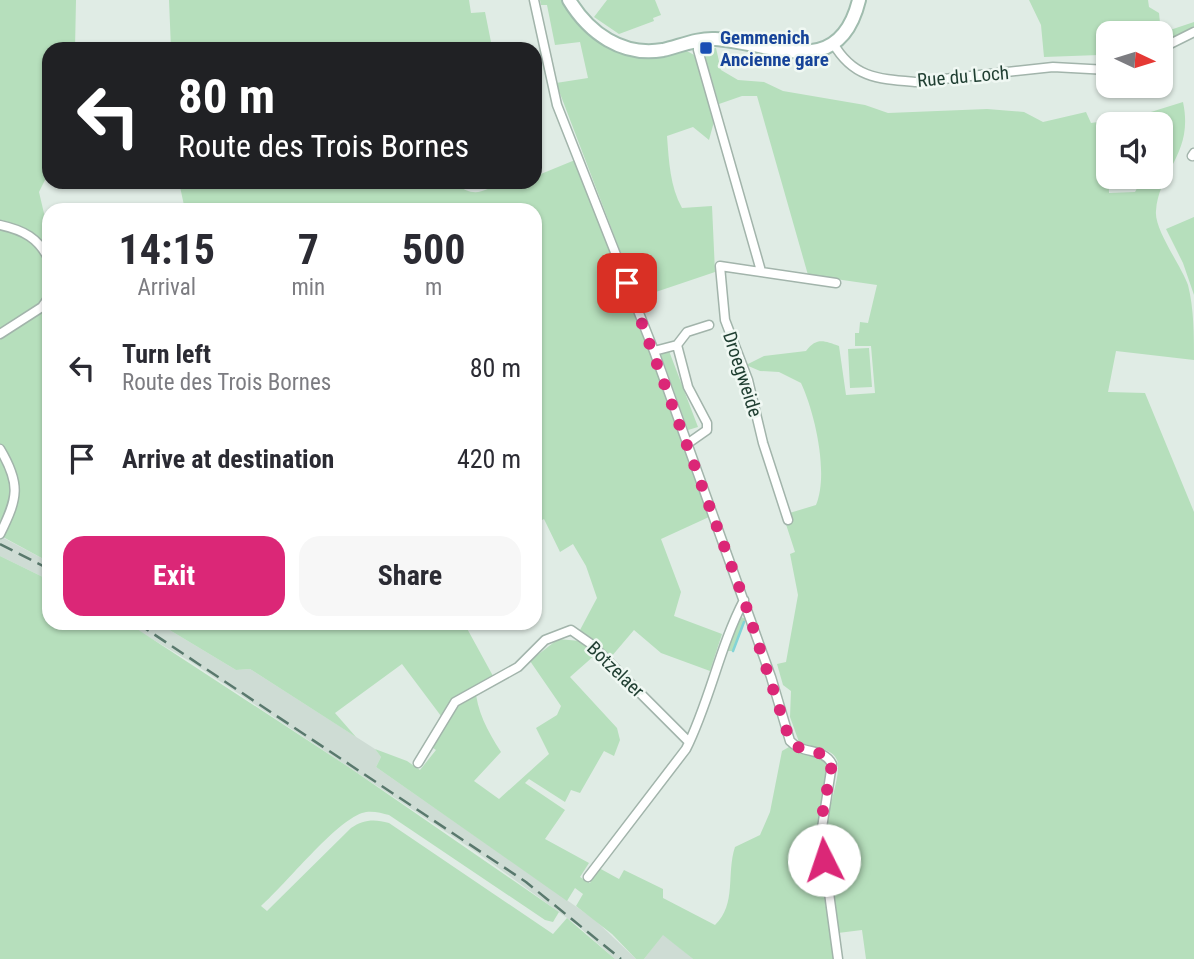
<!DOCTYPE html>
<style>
:root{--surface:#fff;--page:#f7f7f7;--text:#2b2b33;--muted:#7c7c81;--accent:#db2777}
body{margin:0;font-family:"Roboto Condensed",sans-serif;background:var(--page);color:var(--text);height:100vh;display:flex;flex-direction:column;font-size:26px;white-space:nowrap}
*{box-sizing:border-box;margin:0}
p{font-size:23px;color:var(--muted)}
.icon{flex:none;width:38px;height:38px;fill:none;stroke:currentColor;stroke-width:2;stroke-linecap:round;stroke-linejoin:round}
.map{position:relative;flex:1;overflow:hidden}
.side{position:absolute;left:42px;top:203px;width:500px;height:427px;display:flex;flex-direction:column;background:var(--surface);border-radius:21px;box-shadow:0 2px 5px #0004}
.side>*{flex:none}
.hud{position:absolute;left:42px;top:42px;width:500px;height:147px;border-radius:21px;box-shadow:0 2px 5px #0004;background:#202124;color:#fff;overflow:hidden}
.needle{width:46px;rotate:94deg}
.tools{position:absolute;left:1096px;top:21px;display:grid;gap:14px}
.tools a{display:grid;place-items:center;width:77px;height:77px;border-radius:14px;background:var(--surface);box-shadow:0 2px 5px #0004;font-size:35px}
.pin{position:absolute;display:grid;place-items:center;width:60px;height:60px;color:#fff;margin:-30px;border-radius:14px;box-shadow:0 4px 10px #0006}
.me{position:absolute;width:77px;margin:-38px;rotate:356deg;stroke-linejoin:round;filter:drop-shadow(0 0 5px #0008)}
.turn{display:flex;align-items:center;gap:24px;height:147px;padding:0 21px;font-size:32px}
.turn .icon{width:91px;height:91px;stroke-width:2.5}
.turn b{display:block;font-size:49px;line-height:60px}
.eta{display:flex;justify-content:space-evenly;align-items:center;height:119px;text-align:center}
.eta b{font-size:42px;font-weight:700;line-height:49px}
.cta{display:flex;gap:14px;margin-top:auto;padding:14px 21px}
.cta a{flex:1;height:80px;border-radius:21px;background:var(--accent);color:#fff;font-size:28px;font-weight:700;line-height:80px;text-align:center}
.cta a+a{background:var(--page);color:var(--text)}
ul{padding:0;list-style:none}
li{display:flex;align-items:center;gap:21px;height:91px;padding:0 21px}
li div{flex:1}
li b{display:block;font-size:26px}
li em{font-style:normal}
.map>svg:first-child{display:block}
.built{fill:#cedcd4}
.green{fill:#b6dfbc;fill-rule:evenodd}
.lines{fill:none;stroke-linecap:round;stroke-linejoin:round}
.stream{stroke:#83d4d6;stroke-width:2.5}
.street-casing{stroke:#a2b4ab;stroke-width:11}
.secondary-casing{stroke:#a0bcae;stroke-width:16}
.street{stroke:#fff;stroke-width:8}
.secondary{stroke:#fff;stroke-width:12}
.rail{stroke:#59796d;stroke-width:2.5;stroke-dasharray:14 7;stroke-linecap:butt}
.route{stroke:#db2777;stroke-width:12;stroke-dasharray:0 21.6}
.transit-dot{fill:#1a4fb4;stroke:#f0f8f3;stroke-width:2.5}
.labels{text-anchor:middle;stroke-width:5;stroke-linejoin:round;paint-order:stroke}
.transit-label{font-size:19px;font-weight:bold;fill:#164399;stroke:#f0f8f3;text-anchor:start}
.street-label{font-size:19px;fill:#1f3e31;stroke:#f0f8f3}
</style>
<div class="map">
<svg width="1194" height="959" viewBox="0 0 1194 959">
<rect width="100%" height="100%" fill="#e0ece5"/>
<path class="built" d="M0,536L49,562V580L0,556Z
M125,623H158L236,670L250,669L375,749L381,757L376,767L594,919L636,959H615L578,926L479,854L191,662Z
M663,934L693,959H644Z"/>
<path class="green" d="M0,0H76L75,49H49V172L39,192L46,222L49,224V252C41,233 19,224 0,220Z
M169,0H469L471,13L485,12L491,42L468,49H171Z
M540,0H562C598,50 604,45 662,48C674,49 684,48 694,55L715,118L709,140L693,127L667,136C669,162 670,186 682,208L712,206L715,272L638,298L556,83L588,78L580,42L555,45L547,5H541Z
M607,0H655L661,15L653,18L654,21L619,34L594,17Z
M1029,0H1148L1149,7L1159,13L1161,33L1194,22V30L1160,46V33H1108V65L1102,66L1099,55L1044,57L1041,25Z
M716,48L721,70L738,80L764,82L783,91L865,105L888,113L987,109L1024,112L1043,122L1086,112L1091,123L1138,116L1183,102C1194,154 1159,170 1156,211C1154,230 1181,265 1188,285C1194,309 1194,335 1194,360L1116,351L1108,392L1145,393L1194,512V959H866L862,930L838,933C833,898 823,860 827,824C828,808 842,772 837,760C833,748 810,747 799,742L790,717L791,691L783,685L777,664L786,662L798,595L790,554L795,552L783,515L816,505C829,474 815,413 801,383L779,372L760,371L746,365L764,356L806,351C817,337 824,341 839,346L846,395L875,393L871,346H855V333H859L860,322L868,323L877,285L808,275L757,96H742L719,104L705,57L710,49ZM1108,124H1160V177H1143L1135,192L1109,193L1108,164H1102L1101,148H1108Z
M575,160L686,447L709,517L661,539L681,592L674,616L722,634L710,671L661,653L634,630L611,657L580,630L597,598L586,566L573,544L560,552L544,519L536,523V210H185L179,182H452C478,200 479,190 506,183C515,181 526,182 536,182V176Z
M1194,217V295L1183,263L1166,229Z
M0,228C11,230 26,235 35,244C48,256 56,289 42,304C31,315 13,323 0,331Z
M49,302V562L3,537L14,510L18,482L0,444V337L26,322Z
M869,348L872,387L850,388L848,349Z
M665,351H669L698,427L688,430L661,355Z
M0,453C19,485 12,495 0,528Z
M0,556L49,580V623H125L137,629L350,768L559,912L553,922L545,920L389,815C381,813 371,810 362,813C334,823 287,883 261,906L267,911L351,828C364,819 375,819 389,823L553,934L567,918L615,959H0Z
M741,617L746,619L733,651H726Z
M158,623H464L493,676L475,686C477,712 487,730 501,752L474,781L499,799L549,754L536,728L557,715L561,706L530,661L558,639L580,641L595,655L570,677L617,728L620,740L614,756L604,751L580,793L571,790L565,802L529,779L525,783L565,810L545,839L589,863L580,877L590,883L599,868L619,879L624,870L663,889V898L715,925C737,904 726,874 735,847L760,835L770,812L782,751L789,747L801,754L826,759C834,777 820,803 819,823C815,867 829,915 835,959H693L663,935L644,959H636L612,934L576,906L583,894L575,888L567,901L376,767L381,757L375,749L407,761L420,770L436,750L426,743L441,716L402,664L335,713L356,737L250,669L236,670Z"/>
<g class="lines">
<path class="stream" d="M733,651L744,622"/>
<g class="street-casing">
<path id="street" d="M534,0L557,105L654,351L771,677L790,741C803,755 823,747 832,764L821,834L838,959
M698,41V50L761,271
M833,43C853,78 878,79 916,82L1053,67L1108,70
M1160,49L1194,32
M1192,156L1194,153
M0,225C23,230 39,238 49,260
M0,334L42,307L49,297
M677,345L687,332L709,325
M654,351L677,345L688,387L707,423V430L687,444
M0,449C21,484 18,498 0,534
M788,520L763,443L748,380L725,320L720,266L836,283
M418,763L455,702L518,667L545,640L571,630L591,644L689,742
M588,877L686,749C710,701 719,648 744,600"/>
</g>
<g class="secondary-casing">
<path id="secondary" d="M569,0C589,33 622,57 663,50C680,46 698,38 715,39C773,43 839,82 859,0"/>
</g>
<use href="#street" class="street"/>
<use href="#secondary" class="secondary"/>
<path class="rail" d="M0,544L49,569
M137,623L526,882L621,959"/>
</g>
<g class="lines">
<path class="route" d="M627,283L744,600L790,741C803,755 823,747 832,764L821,821L824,860"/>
</g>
<rect class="transit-dot" x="699" y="41" width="14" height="14" rx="3.5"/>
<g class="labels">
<g class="transit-label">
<text x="720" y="44">Gemmenich<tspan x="720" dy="22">Ancienne gare</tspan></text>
</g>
<g class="street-label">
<text transform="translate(963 76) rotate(-5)" y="7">Rue du Loch</text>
<text transform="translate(743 374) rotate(72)" y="7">Droegweide</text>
<text transform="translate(616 669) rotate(44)" y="7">Botzelaer</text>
</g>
</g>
</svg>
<div class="tools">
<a><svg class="needle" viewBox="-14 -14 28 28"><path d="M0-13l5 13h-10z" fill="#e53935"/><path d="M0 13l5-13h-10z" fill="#7c7c81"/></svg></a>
<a><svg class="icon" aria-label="sound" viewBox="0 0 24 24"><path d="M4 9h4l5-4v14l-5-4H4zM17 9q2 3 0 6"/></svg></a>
</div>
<div class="pin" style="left:627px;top:283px;background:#d93025"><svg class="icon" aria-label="arrive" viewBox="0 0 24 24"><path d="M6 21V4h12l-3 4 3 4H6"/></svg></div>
<svg class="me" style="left:824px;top:860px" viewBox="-20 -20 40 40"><circle r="19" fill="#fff"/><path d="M0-13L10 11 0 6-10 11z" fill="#db2777"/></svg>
<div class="hud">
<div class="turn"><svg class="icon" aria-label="left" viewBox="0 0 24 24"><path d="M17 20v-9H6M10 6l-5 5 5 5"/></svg><div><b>80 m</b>Route des Trois Bornes</div></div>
</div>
<section class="side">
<div class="eta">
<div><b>14:15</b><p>Arrival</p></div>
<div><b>7</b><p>min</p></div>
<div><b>500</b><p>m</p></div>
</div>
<ul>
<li><svg class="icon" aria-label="left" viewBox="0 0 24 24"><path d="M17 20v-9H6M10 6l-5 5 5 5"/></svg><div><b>Turn left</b><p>Route des Trois Bornes</p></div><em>80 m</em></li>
<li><svg class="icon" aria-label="arrive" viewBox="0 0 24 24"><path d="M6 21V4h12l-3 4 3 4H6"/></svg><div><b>Arrive at destination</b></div><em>420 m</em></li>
</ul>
<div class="cta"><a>Exit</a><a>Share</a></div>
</section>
</div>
